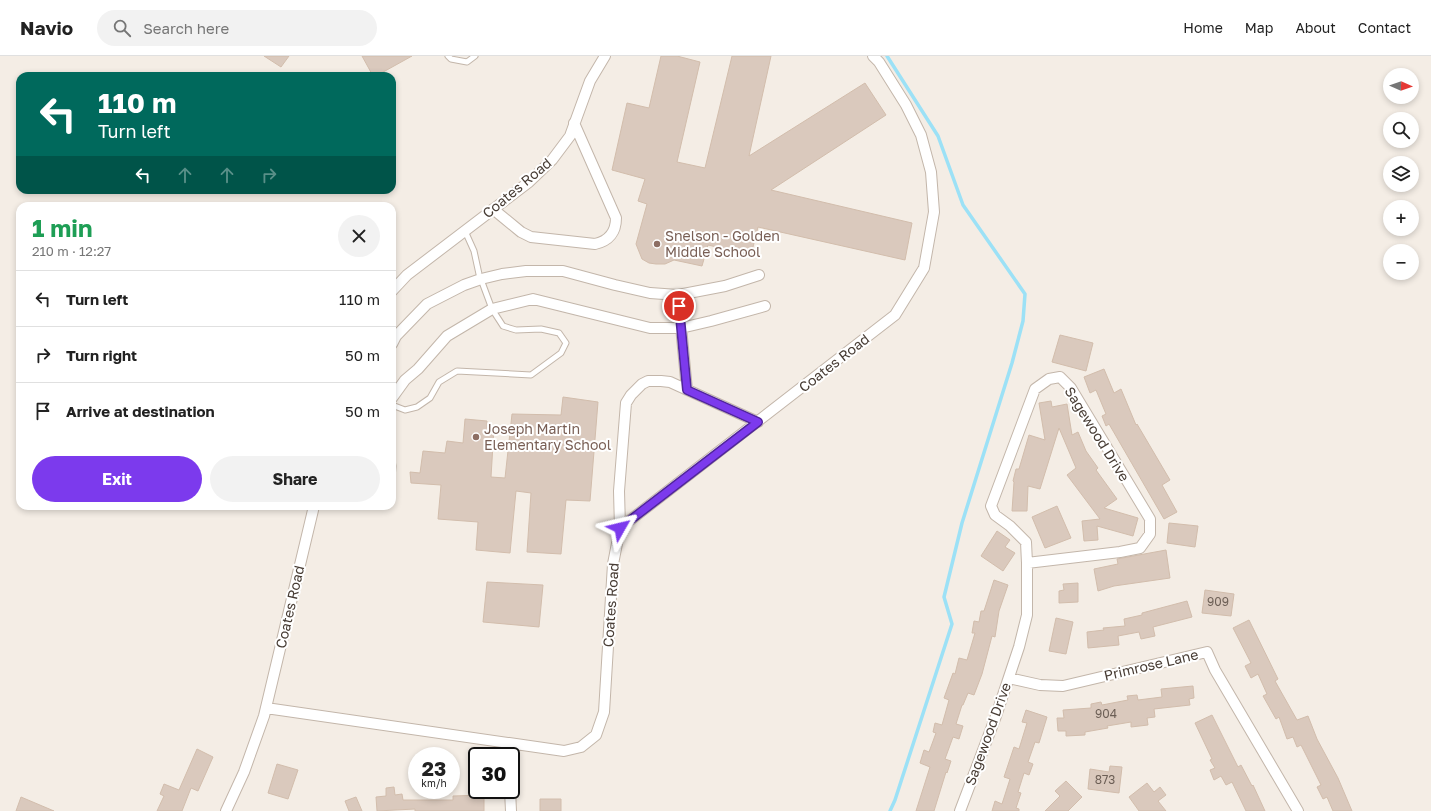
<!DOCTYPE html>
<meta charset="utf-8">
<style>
:root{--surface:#fff;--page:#f2f2f2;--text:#222;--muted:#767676;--line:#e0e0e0;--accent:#7c3aed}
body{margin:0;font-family:"Golos Text",sans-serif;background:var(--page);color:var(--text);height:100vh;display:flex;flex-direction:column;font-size:15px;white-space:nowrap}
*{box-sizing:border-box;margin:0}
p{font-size:13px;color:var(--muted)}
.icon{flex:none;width:22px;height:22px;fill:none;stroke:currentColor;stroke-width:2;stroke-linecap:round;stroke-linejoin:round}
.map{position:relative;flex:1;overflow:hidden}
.details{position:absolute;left:16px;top:146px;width:380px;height:308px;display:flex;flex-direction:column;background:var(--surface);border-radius:12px;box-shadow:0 2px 6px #0003}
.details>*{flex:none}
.guide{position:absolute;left:16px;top:16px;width:380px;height:122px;border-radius:12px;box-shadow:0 2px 6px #0003;background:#00695c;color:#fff;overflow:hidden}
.needle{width:26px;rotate:92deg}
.tools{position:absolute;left:1383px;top:12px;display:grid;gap:8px}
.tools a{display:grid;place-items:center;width:36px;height:36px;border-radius:50%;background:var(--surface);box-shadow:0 2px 6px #0003;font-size:20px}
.speed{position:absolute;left:408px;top:691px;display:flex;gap:8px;font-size:20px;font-weight:700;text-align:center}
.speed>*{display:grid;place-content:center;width:52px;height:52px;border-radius:50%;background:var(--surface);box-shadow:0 2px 6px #0003;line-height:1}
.speed small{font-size:10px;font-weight:400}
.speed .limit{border:2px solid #111;border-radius:6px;background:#fff;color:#111}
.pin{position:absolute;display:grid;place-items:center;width:34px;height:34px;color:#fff;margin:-17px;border:2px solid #fff;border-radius:50%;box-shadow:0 1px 4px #0007}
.me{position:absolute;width:44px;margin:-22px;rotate:53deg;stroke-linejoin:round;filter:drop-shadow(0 0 3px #0008)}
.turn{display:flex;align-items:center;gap:14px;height:84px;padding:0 16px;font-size:18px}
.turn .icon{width:52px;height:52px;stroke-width:2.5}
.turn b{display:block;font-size:28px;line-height:34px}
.lanes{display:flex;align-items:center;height:38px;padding:0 16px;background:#0003;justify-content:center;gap:20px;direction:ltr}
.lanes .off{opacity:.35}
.round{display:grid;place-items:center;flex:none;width:42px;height:42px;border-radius:21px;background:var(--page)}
.overview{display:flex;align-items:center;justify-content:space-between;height:68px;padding:0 16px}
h1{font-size:24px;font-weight:700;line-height:30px;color:#1e9e55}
.action{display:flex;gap:8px;margin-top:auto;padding:8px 16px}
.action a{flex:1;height:46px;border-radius:24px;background:var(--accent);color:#fff;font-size:16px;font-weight:700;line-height:46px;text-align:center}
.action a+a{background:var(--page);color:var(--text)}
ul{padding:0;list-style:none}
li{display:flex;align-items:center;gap:12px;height:56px;padding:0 16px;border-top:1px solid var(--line)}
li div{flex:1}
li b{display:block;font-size:15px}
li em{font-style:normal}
header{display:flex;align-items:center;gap:24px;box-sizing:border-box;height:56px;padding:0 20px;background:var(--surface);border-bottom:1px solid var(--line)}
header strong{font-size:19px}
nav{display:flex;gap:22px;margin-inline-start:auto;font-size:14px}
.search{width:280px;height:36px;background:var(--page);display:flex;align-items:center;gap:10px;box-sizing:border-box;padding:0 14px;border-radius:22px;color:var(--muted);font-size:15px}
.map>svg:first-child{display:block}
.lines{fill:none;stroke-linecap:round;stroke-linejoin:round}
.stream{stroke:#9ce1f6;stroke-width:3.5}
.building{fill:#dac9bd;stroke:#d2bdac}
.service-casing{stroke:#c3b6aa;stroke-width:7}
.minor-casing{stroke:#c3b6aa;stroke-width:12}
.service{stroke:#fff;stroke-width:5}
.minor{stroke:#fff;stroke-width:10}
.route-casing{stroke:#51269a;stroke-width:10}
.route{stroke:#7c3aed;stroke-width:7}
.education-dot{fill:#8d6e63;stroke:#fff;stroke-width:1.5}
.labels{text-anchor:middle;stroke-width:4;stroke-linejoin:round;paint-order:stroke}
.number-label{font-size:12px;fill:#6c5f56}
.street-label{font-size:14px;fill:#473c34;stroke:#fff}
.education-label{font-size:14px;fill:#785e54;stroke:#fff;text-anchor:start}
</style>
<header>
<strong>Navio</strong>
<div class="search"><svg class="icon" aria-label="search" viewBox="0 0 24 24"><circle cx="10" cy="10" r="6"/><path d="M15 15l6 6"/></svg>Search here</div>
<nav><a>Home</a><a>Map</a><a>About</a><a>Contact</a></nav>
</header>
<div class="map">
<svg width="1431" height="755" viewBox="0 0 1431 755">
<rect width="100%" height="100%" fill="#f4ede5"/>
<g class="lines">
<path class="stream" d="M887,0L938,80L963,149L1025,238L1023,265L1012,307L962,467L944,541L952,568L895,744L890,755"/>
</g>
<path class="building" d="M264,0H289L281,11Z
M362,0H412L376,20H373Z
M661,0H677L700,6L677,106L705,112L732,0H771L749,100L865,27L886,59L771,134L912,167L905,204L758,171L751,199L708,189L702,210L674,204L665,208H656L649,207L642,203L636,188L647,148L638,145L645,123L612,114L627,47L649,52Z
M1060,279L1093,287L1086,315L1052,306Z
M1104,313L1114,337L1121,333L1136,369L1137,368L1170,424L1162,429L1177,456L1164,463L1109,368L1106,370L1102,360L1106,358L1096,334L1090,337L1084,321Z
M563,341L598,346L590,445L566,444L561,498L527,496L531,437L516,435L510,497L476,494L478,466L438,463L441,429L411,427L410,416L420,417L423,395L445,397L447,385L463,387L465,363L487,365V372H494L491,421L505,422L512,358L561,359Z
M1051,345L1052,351L1067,348L1072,379L1078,376L1086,395L1098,412L1096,414L1117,443L1104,452L1138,462L1133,480L1097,470L1098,484L1084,485L1082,465L1100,463L1067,419L1076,412L1059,372L1040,433L1028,430L1027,455H1012L1014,426L1013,425L1016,413H1019L1029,379L1045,384L1039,347Z
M1057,450L1071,482L1045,492L1032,461Z
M1169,467L1198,470L1195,491L1167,487Z
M997,475L1010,484L1005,491L1015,497L1003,515L981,500Z
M1166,494L1170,522L1114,530L1098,535L1094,513L1118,508L1117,503Z
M994,524L1008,529L999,555L995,581L992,580L982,618L974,639L968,637L963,649H962L956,668L963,670L959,683L953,681L945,703L951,705L947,717L946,716L934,755H916L930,711L920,707L924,694L929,696L936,677L933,676L935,667L942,669L949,644L944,642L953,617L955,618L959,602L967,604L975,577H972L974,565L979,566L981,555H984Z
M487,526L543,529L539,571L483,566Z
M1078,527V546L1059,547V535L1064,534L1063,528Z
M1205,534L1234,538L1231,560L1202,557Z
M1187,545L1192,561L1153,571L1155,580L1141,583L1139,576L1118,580L1119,589L1088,592L1087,576L1104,574L1103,572L1125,570L1124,563L1142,559V557Z
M1056,562L1073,566L1066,598L1049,595Z
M1249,564L1278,623L1275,625L1297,664L1308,660L1317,683L1338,722L1352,755H1333L1327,741L1323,743L1317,731L1321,729L1301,689L1297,691L1293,681L1287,683L1279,661L1276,663L1263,640L1267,638L1258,618L1251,622L1245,610L1251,607L1233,572Z
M1193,630L1194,642L1189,643L1190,649L1154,653L1155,661L1147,662L1148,669L1131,671V666L1107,670L1108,672L1085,676V679L1066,680V675H1058L1057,662H1064L1063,654L1091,652V648L1101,646L1102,649L1128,644L1127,640L1137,639L1138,644L1162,641L1161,633Z
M1026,654L1047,661L1039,687L1035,686L1028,706L1033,708L1029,719L1024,717L1018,736L1021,737L1016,752L1019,753V755H992L995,745L1002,748L1010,723L1004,721L1014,691L1019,693L1027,667L1022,666Z
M1212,659L1238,711L1241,709L1252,730L1253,729L1265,755H1246L1232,726L1226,729L1221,720L1214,724L1210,714L1215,712L1210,704L1212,703L1195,667Z
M197,693L213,701L198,735L191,732L182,755H157L164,740L160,738L164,728L179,734Z
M277,708L298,714L288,743L268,737Z
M1110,710L1122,711L1119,737L1088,733L1090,713L1109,716Z
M1066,725L1082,741L1068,755H1045L1060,740L1055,735Z
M1147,727L1154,736L1160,731L1166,739L1158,745L1166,755H1139L1129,741Z
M394,731L395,739L402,738L403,744H453V740L484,739V755H415V753L377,755L376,741L386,740V732Z
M21,741L54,755H16Z
M356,741L362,755H349L345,745Z
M540,743H561V755H540Z"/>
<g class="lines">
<g class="service-casing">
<path id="service" d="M448,0L451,3L467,6L475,0
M392,349L405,354L417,351L430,342L439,326L457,315L531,319L561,297L566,287L559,277L541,273L516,274L503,270L492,253L479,218L474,195L465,175
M392,404L393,410L392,423"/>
</g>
<g class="minor-casing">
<path id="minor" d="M493,153L521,176L531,181L595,188C609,185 616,176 616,162L574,67
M392,235L407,219L529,126L552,104L570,80L590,25L605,0
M678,239L687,334
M392,288L396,280L427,248L464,229L481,223L502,218L526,215H563L615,229L650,237L678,239L725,230L759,219
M392,342L405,324L418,313L447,280L492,253L533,243L650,272H681L711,265L765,250
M620,472L619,435L626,347L631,339L642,328L648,325H661L670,326L758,366
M1009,622L1040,629L1063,630L1207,596L1215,614L1298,755
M266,652L564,695L581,691L596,679L604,656L613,508L620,472L895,259L924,212L934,156L931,116L921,79L906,49L879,6L873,0
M509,688V700
M510,734L511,755
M226,755L244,716L264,660L314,450
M960,755L996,660L1019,591L1027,559V507L1026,486L1010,470L995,459L991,450L1035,333L1049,323L1060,321L1071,332L1150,463V478L1140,492L1120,496L1027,507"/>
</g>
<use href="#service" class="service"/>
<use href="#minor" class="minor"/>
</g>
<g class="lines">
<g class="route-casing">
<path id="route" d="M620,472L758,366L687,334L679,250"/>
</g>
<use href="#route" class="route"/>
</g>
<g class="education-dot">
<circle cx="657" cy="188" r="4"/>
<circle cx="476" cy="381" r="4"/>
</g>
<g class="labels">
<g class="number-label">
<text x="1218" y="550">909</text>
<text x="1106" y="662">904</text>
<text x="1105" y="728">873</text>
</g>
<g class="street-label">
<text transform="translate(517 132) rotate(-40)" y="5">Coates Road</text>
<text transform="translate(834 307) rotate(-38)" y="5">Coates Road</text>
<text transform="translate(1097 378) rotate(58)" y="5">Sagewood Drive</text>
<text transform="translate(611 549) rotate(-86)" y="5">Coates Road</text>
<text transform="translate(290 551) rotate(-77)" y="5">Coates Road</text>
<text transform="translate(1151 609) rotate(-13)" y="5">Primrose Lane</text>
<text transform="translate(988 678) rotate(-70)" y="5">Sagewood Drive</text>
</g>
<g class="education-label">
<text x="665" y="185">Snelson - Golden<tspan x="665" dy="16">Middle School</tspan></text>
<text x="484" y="378">Joseph Martin<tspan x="484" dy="16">Elementary School</tspan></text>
</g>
</g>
</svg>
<div class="tools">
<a><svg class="needle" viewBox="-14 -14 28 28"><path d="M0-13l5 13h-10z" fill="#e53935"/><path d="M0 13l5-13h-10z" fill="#767676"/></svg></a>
<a><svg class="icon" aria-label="search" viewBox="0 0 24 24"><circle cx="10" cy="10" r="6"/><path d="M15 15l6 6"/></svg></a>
<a><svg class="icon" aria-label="layers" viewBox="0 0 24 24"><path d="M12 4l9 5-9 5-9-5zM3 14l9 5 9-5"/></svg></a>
<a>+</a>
<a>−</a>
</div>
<div class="speed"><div>23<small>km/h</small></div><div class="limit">30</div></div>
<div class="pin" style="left:679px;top:250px;background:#d93025"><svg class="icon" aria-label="arrive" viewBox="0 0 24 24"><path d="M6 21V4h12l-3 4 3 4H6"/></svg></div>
<svg class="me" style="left:620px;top:472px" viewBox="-20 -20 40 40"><path d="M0-17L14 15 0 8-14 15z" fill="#7c3aed" stroke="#fff" stroke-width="4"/></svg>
<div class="guide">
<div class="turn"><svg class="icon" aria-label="left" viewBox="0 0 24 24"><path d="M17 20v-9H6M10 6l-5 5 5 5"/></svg><div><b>110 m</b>Turn left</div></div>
<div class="lanes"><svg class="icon" aria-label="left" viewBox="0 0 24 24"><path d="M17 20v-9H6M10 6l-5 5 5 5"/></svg><svg class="icon off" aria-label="ahead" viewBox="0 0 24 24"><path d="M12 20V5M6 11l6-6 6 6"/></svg><svg class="icon off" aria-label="ahead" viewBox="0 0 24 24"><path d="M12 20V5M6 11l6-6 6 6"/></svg><svg class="icon off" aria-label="right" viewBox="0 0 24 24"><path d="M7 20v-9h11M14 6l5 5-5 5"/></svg></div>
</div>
<section class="details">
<div class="overview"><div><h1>1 min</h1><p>210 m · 12:27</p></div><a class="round"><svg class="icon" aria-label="close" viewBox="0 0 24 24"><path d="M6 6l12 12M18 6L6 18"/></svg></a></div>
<ul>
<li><svg class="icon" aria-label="left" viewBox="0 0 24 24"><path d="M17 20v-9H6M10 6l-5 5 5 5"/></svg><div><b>Turn left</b></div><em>110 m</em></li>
<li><svg class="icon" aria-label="right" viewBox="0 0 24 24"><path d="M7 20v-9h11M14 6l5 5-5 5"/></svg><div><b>Turn right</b></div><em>50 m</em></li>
<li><svg class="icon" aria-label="arrive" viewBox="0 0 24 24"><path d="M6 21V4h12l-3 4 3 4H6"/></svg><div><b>Arrive at destination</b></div><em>50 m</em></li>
</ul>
<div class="action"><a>Exit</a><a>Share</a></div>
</section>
</div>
